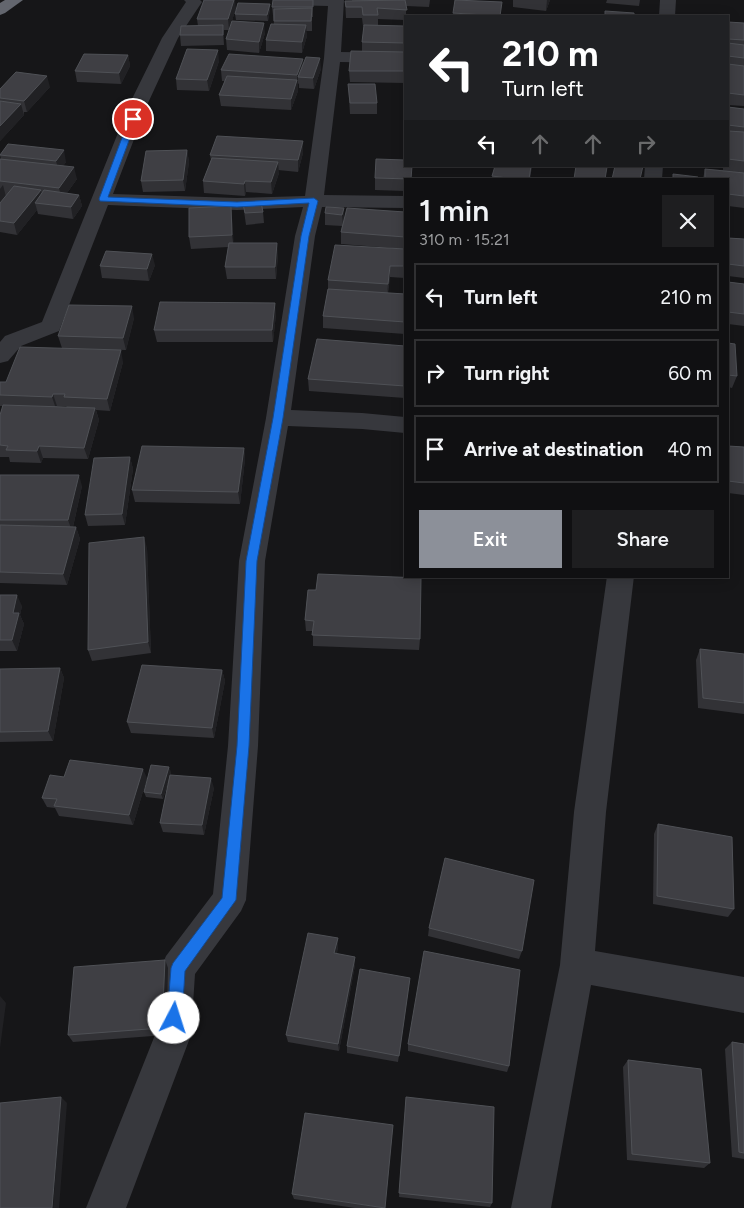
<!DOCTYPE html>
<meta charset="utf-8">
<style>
:root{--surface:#101012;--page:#1e1e20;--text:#f1f3f6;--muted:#9c9d9f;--line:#303032;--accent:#8c9099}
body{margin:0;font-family:Figtree,sans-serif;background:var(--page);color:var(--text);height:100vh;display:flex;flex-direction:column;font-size:19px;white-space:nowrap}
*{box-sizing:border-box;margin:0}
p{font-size:16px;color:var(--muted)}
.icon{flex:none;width:28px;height:28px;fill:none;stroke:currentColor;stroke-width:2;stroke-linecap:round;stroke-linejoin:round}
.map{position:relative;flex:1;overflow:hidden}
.side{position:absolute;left:404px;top:178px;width:325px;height:400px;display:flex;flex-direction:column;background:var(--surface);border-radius:0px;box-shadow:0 2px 12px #0003,0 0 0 1px var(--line)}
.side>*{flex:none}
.top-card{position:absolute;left:404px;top:15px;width:325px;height:152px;border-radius:0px;box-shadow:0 2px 12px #0003,0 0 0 1px var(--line);background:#202124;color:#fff;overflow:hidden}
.pin{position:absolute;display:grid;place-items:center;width:42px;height:42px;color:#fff;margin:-21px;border:2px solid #fff;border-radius:50%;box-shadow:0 1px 5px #0007}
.me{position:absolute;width:55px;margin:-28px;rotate:5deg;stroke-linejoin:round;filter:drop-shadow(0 0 4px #0008)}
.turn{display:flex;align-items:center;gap:18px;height:105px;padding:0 15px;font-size:22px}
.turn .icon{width:65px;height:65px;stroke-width:2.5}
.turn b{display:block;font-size:35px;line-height:42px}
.lanes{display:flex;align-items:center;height:48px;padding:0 15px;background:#0003;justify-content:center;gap:25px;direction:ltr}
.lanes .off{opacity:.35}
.round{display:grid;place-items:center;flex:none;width:52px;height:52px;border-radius:0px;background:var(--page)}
.overview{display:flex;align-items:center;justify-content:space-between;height:85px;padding:0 15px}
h1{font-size:30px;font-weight:600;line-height:38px}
.action{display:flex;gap:10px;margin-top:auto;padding:10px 15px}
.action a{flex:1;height:58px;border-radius:0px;background:var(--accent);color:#fff;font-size:20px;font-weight:600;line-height:58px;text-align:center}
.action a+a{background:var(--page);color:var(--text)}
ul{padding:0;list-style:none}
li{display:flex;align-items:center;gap:15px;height:68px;margin:0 10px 8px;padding:0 5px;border:2px solid var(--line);border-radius:0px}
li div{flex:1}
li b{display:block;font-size:19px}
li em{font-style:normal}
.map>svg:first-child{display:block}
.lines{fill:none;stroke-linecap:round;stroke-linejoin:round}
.minor{fill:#37383d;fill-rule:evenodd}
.highway{fill:#63666e;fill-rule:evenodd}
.wall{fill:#323236;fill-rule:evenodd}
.shaded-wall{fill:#212124}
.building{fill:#3f3f44;stroke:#4f5156}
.route{fill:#1a73e8;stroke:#114b97}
</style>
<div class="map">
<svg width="744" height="1208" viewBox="0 0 744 1208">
<rect width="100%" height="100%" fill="#161618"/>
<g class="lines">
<path class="minor" d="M184,0H200L202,2L178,38L148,103L113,194L237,198L305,196L324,58L328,6L286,5L281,3L278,0H344L341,52L405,53V63L340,62L324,195L405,196V208L322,207L315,236L291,410L362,413L405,417V433L362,429L288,426L265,561L258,746L246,900L241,911L195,974L191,1035L126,1208H86L155,1035L161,968L166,956L213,894L228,746L239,561L266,418L295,236L303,207L237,210L108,205L59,331L21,346L8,361L0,363V342L5,336L42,322L130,103L162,38L186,2Z
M660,0H676L675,16H659Z
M645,166H663L662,179H644Z
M607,576H634L606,812L595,951L744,977V1013L591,985L551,1208H511L560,965L574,812Z"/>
<path class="highway" d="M5,0H23L5,13L0,15V3Z"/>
</g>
<path class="wall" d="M313,0V17H312V31H306L307,36L302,53L266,51V40L274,24L272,7Z
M352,0H430L429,7L406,6V16H405V20L378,19V26H405V83L350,82L349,71L362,51V42L364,26H363L362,18H346L345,1H352Z
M513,0H550L546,11L513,7Z
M607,0H640L639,6L606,3Z
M270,4V9L268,21L236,20L235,14Z
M236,8L229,30H224V45L181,46L180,35L198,26L197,19Z
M453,13L500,16H448H452Z
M728,22L744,23V106L728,105Z
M265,33L259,53L227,50L226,39Z
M128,55L130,66L121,84L77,82L75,71Z
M303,59V65L321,69L314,89L299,88V83L297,86L298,91L291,110L221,106L219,95L225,81H222L221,70Z
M219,61L209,91L177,90L176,79Z
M348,84L377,103V114H350Z
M50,87L27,112H24V115L0,141V89Z
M728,107L744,109V214V208L728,206V179H703L705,169L723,170V166H728Z
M187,150L189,162L185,191L143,192L141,181Z
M303,153L298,172L278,170L279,173L272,194L246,192L245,196L204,193L203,181L211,160L210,155Z
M0,155L66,162L63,166L77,179L67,193L79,195L82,206L73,219L38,214L37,210L17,235L0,232V159H1Z
M532,166L530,179H492V176Z
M375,178L405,179V191L375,190Z
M243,204L263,212L264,223L246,225Z
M344,208V218L405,212V249L341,244V232L342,226L325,225V213Z
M232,217L233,243L278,255L276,279H227L225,267L228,247L191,249L189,237Z
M728,238L744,239V278L728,276Z
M405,249V278L390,277L388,293L405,294V334L323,328V316L328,289V280Z
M155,265L149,281L102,278L100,266Z
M728,282L744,284V326L728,324Z
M276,314L273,342H157L154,330Z
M134,318L126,350L76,349L123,362L110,411L96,410L99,420L88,459L43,458L41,463L10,462L9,457H0V415L3,406H0V382H6L62,348L58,336ZM57,406H66L67,407H57Z
M728,343L737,376L732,388L728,387Z
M405,346V398L309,391L308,379Z
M728,446L744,447V495L728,493Z
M244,448L245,459L240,504L135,502L132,490Z
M130,457L133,469L125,525L88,526L85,515Z
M0,475L82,486L73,527H76L80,539L67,585L0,583Z
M147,548L151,653L92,661L88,650Z
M308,590L420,639L419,650L313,646V631H306L305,620Z
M0,595L22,606L20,615L24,624L17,651H0Z
M700,649L744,654V714L698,708L696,660Z
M60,668L64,678L53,741L0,742V669Z
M222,670L225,681L214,738L131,733L127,722Z
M171,772L170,775L214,788L204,835L163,832L160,823L169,780L163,799L146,797L144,792Z
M64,777L147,778L133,825L59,816L55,808L47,807L42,798Z
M658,824L734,909L728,917L653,904L654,834Z
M429,928L522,951L519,959L428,936Z
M338,938V946L337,953L355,965L339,1051L288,1042L286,1035Z
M165,960L168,968L166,1035L73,1042L68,1035Z
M409,985L398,1062L347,1053V1046Z
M732,1042L744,1044V1159L732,1157L725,1049Z
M408,1044L509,1066L507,1072L408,1051Z
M628,1060L710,1163L704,1168L627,1160L623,1067Z
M406,1097L492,1203L490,1207L399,1197Z
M292,1194L385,1208H355L294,1199Z"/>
<path class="shaded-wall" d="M234,0H235L236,8L229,30L228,19Z
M547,0H550L546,11Z
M270,4V9L268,21L267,15Z
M264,23L265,33L259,53V42Z
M223,25L224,36V45L223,35Z
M306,25L307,36L302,53V42Z
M218,50L219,61L209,91L207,80Z
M128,55L130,66L121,84L119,73Z
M320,58L321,69L314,89L313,78Z
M303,59V70L298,77V91L291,110V99L297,81V75Z
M47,76L50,87L27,112L24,101Z
M21,104L24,115L0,141V126Z
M303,141V153L298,172V160Z
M64,150L66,162L59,172L56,161Z
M187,150L189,162L185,191L183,180Z
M278,162L279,173L272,194L271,182Z
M74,167L77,179L62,200L59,188Z
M245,181L246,192L245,196L244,184Z
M3,185L6,197L0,206V189Z
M41,190L44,202L35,203L37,210L17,235L14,223Z
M79,195L82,206L73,219L71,207Z
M231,206L232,217L234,246L232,235Z
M344,208V220L343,226L342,215Z
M277,243L278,255L276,279L275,267Z
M152,254L155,265L149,281L147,269Z
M390,266V277L387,295L388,284Z
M275,303L276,314L273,342L272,330Z
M132,306L134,318L126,350L123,338Z
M121,350L123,362L110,411L107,399Z
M53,394L57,406L56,409L52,397Z
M95,408L99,420L88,459L84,448Z
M39,446L43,458L41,463L37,451Z
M244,448L245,459L240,504L238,492Z
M130,457L133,469L125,525L122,514Z
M79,475L82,486L72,531L68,520Z
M76,527L80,539L67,585L63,574Z
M144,537L147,548L151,653L148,642Z
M17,595L22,606L20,615L24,624L17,651L12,640L13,613Z
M60,668L64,678L53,741L48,731Z
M222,670L225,681L214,738L212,728Z
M169,767L171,772L163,799L161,794Z
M143,769L147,778L133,825L129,815Z
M211,778L214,788L204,835L202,825Z
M338,938V946L335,961L334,953Z
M355,957V965L339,1051L338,1044Z
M165,960L168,968L166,1035L162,1028Z
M0,996L6,1003L0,1048Z
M61,1097L67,1103L59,1208H53Z"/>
<path class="building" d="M204,0H234L228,19H197Z
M273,0H313V7H272Z
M405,0L407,10L377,8L378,15H363L362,7H346L345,1Z
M455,0L502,2L500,16L453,13Z
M238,3L270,4L267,15L235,14Z
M312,8L311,21H274V9Z
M605,11L634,13V16H605Z
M232,21L264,23L259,42L226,39Z
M728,22L744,23V40L728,39Z
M271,24L306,25L302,42L266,40Z
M223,25V35H180L181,26Z
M364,25L405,26V43L362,42Z
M728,43L744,45V58L728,56Z
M187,49L218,50L207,80L176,79Z
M351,51L405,52V71H349Z
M84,54L128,55L119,73L75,71Z
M229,54L303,59L297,75L221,70Z
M306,57L320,58L313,78L298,77Z
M728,64L744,66V95L728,93Z
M16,72L47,76L24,101L0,98V89Z
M227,76L297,80L291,99L219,95Z
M348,84H375L377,103H350Z
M0,101L21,104L0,126Z
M728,107L744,109V127L728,125Z
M728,131L744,132V161L728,159Z
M217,136L303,141L298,160L210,155Z
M8,144L64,150L56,161L0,155Z
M187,150L183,180L141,181L146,151Z
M212,158L278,162L271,182L245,181L244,184L203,181Z
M0,159L74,167L59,188L0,181Z
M376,159L405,160V166H412L411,179L375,178Z
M495,166H531L529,179H515L492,176Z
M576,166H597L607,167L605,179H574Z
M615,166H643L640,179H612Z
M705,169L744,173V196L728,194V179H705Z
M673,174L698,177V179H673Z
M14,186L41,190L14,223L0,221V203Z
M44,190L79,195L71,207L35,203Z
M261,202L263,212L245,213L243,204Z
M231,206L232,235L189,237V208Z
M326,207L344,208L342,215L325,213Z
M347,208L405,212V237L341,232Z
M728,238L744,239V266L728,264Z
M229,243H277L275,267H225Z
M335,245L405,249V266H390L388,284L328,280Z
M106,251L152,254L147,269L100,266Z
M728,282L744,284V314L728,312Z
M328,289L405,294V322L323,316Z
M160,302L275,303L272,330H154Z
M69,305L132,306L123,338L58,336Z
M317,339L405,346V386L308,379Z
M728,343L735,344L737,376L728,375Z
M20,347L121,350L107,399L64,397L65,394H53L52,397L0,395V382H6Z
M3,405L95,408L84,448L39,446L37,451L6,450L8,446L0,445V415Z
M142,446L244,448L238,492L132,490Z
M728,446L744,447V483L728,481Z
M130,457L122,514L85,515L94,458Z
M0,475H79L68,520H0Z
M0,525L76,527L63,574L0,572Z
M144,537L148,642L88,650L89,543Z
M318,574L421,578L420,639L312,635L314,621L305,620L308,590H316Z
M0,595H17L13,613H19L12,640H0Z
M700,649L744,654V703L703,698Z
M142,665L222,670L212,728L127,722Z
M60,668L48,731L0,732V669Z
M70,760L143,769L129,815L54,806L57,799L42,798L50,775L64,777Z
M151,765L169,767L161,794L144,792Z
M170,775L211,778L202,825L160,823Z
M658,824L732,837L734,909L657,896Z
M445,858L534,880L522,951L429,928Z
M308,933L338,938L334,953L355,957L338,1044L286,1035Z
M424,951L520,970L509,1066L408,1044Z
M165,960L162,1028L68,1035L74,967Z
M360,969L410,978L399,1056L347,1046Z
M732,1042L744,1044V1153L739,1152Z
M628,1060L701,1069L710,1163L632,1154Z
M61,1097L52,1208H0V1103Z
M406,1097L494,1107L492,1203L399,1193Z
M305,1113L393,1125L385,1208L292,1194Z"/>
<path class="route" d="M133,117L137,119L108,197L237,202L314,198L318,201L309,236L283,418L257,561L249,746L236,900L185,971L182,1018L179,1024L174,1026L169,1024L167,1018L171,968L173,963L222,898L237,746L246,561L273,418L301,236L309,203L237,207L100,201L99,199L129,119Z"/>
</svg>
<div class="pin" style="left:133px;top:119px;background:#d93025"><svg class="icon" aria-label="arrive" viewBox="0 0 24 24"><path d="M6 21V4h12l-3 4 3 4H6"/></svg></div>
<svg class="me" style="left:174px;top:1018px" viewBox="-20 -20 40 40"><circle r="19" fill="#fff"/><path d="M0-13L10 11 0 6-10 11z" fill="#1a73e8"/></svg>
<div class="top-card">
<div class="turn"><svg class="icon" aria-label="left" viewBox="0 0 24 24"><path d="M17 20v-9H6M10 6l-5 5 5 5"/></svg><div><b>210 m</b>Turn left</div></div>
<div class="lanes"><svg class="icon" aria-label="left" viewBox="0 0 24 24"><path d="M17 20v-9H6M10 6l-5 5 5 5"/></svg><svg class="icon off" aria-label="ahead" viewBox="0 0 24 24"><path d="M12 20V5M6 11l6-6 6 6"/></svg><svg class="icon off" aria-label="ahead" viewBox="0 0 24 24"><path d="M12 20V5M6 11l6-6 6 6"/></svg><svg class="icon off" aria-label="right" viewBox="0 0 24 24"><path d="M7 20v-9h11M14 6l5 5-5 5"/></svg></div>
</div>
<section class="side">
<div class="overview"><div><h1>1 min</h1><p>310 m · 15:21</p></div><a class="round"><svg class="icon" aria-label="close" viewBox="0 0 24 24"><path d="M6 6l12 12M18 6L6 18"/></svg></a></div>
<ul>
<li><svg class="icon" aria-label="left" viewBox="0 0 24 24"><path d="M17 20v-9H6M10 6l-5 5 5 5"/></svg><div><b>Turn left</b></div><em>210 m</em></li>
<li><svg class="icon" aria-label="right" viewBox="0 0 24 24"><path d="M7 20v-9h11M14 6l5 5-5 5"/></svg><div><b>Turn right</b></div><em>60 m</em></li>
<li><svg class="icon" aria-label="arrive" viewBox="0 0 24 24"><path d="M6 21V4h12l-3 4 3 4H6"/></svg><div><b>Arrive at destination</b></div><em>40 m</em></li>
</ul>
<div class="action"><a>Exit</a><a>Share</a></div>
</section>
</div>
